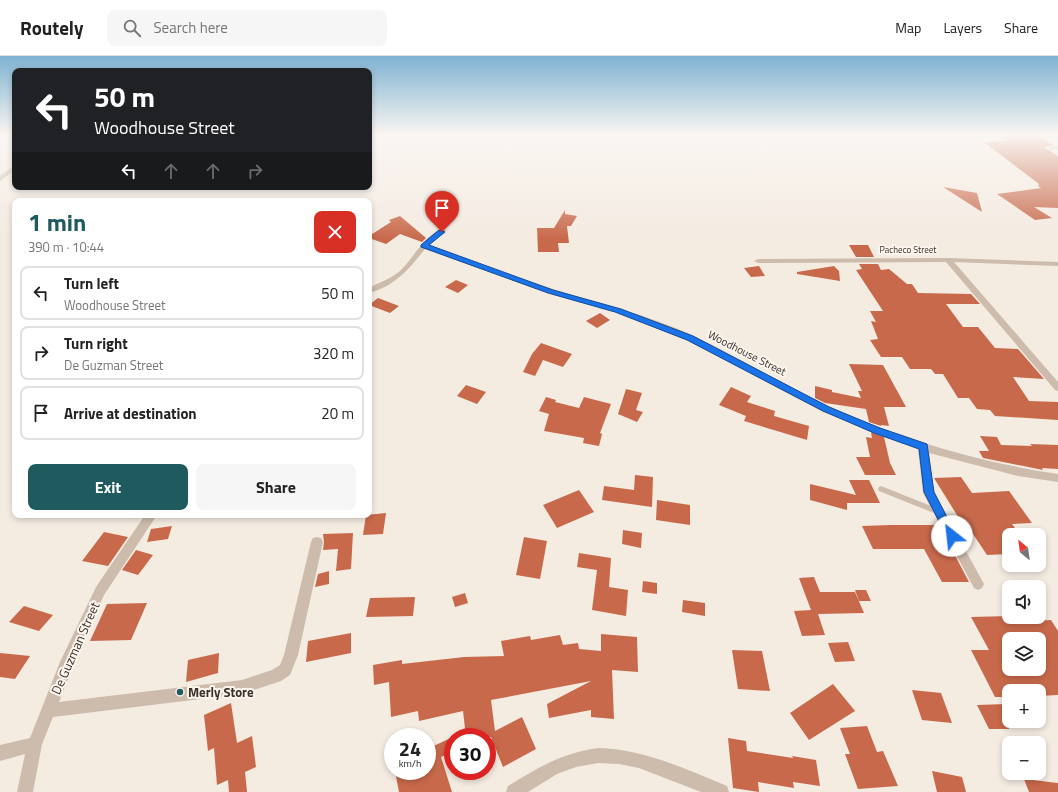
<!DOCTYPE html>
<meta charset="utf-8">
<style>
:root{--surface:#fff;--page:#f6f6f6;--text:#222;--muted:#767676;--line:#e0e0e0;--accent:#1f5a5e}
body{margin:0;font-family:"Titillium Web",sans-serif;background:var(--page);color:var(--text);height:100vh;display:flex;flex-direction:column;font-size:15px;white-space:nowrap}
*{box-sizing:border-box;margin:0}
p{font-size:13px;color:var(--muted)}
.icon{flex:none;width:22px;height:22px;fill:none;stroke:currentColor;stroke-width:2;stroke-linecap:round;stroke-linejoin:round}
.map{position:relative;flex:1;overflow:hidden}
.panel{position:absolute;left:12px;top:142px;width:360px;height:320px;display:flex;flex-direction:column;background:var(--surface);border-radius:8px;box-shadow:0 2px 6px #0003}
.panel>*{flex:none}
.guide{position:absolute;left:12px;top:12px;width:360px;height:122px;border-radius:8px;box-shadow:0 2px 6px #0003;background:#202124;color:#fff;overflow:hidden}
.needle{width:26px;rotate:331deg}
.tools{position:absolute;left:1002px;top:472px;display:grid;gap:8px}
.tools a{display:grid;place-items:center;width:44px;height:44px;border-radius:8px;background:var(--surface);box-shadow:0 2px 6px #0003;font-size:20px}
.speed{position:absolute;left:384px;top:672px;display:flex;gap:8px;font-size:20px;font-weight:700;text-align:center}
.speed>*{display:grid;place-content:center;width:52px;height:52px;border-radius:50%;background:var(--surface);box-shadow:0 2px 6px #0003;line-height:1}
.speed small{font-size:10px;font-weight:400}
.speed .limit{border:6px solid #d22;background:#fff;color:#111}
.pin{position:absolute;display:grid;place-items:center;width:34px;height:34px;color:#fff;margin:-41px -17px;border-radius:50% 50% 50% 0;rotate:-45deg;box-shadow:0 0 4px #0007}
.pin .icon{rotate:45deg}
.me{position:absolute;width:44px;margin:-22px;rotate:331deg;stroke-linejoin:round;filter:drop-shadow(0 0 3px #0008)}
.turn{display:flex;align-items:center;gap:14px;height:84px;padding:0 16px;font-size:18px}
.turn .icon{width:52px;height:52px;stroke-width:2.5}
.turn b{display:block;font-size:28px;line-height:34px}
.lanes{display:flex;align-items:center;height:38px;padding:0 16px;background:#0003;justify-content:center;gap:20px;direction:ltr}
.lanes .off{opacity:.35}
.round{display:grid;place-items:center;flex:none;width:42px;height:42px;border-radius:8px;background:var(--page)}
.headline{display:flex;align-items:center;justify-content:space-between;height:68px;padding:0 16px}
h1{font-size:24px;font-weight:700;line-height:30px;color:var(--accent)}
.cta{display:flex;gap:8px;margin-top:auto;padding:8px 16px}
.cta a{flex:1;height:46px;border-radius:8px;background:var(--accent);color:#fff;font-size:16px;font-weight:700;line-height:46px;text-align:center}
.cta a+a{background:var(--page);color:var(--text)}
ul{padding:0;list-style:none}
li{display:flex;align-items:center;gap:12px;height:54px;margin:0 8px 6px;padding:0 8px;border:2px solid var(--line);border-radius:8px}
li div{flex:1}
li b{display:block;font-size:15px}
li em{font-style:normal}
header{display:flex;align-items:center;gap:24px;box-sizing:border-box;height:56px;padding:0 20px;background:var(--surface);border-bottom:1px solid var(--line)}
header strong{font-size:19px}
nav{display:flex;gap:22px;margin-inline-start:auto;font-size:14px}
.search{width:280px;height:36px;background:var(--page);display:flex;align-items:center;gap:10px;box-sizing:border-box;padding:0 14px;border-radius:8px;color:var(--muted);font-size:15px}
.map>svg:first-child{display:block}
.building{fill:#c8694b;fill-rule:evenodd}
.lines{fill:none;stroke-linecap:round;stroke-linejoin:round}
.lane{fill:#cdbbac;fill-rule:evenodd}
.street{fill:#cdbbac;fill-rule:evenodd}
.route{fill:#1a73e8;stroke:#114b97}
.poi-dot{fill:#1f5a5e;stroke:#fbf5ee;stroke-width:1.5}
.labels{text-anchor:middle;stroke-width:4;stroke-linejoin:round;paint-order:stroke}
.far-street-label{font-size:9px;fill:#3b302b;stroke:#fbf5ee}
.street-label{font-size:11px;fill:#3b302b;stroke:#fbf5ee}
.near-street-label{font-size:13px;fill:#3b302b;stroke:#fbf5ee}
.near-poi-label{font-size:13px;font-weight:bold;fill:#3b302b;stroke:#fbf5ee;text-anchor:start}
</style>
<header>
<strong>Routely</strong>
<div class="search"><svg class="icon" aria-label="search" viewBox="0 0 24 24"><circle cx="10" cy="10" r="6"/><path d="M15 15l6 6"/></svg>Search here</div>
<nav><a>Map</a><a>Layers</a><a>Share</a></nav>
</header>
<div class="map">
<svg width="1058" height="736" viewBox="0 0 1058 736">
<rect width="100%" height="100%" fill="#f4ebe1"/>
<path class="building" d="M1017,79H1038L1054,89L1044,91L1058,100V152L1034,151L1052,162L1035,164L997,138L1041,132L1038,130L1039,128L984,86L1008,85L1001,81Z
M943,131L977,137L982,156Z
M565,154V158L577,160L571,170H567L569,187H558L559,196H538L537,172H554Z
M400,160L426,182L422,186L400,178L386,188L369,182V180L391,166L389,164Z
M849,189H868L874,201H856Z
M859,208H878L881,214L889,213L907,228H912L918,237L971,238L980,248H946L963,271H978L995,292L1018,293L1044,323L1013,321L1029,345L1058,346V364L995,360L990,354L977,353L969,342H958L943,318H935L931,313H910L902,301H881L870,284L878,283L871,265L876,266L870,255H883L856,214L862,213Z
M759,210L765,220L751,221L744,212Z
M834,210L839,215L840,225L797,218V216Z
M456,224L468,229L458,237L445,231Z
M378,242L399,250L390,257L369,249Z
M600,257L610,264L597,272L586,265Z
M541,287L572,298L563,311L543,304L535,320L523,316L532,298Z
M849,308L883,309L906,351H884L889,370L881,369V370L869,366L866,353L825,347L815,342V330L832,334V336L861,342L858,335H862Z
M466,329L486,336L477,348L457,340Z
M731,331L751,340L747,346L775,355L774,360L809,370L807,384L744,365L746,360L719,349Z
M626,333L642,337L636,354L643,356L637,366L618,358Z
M546,341L556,344L555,346L579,352L584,341L611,348L600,377L602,378L599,390L583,387L584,382L544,375L549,358L539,355Z
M871,376L884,381L890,407L896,419H865L856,401H870L866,381L872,382Z
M980,380L997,381L1001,389L1032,390L1030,388L1058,389V413L1042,412L1043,414L983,402L979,395H989Z
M635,419L653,421L652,451L602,444L604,430L634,434Z
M961,421L972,437L1009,435L1032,467L1012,468L1020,479H1009V498L987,499L969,472H965L934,422Z
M849,424H869L880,447H847V454L810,444V428L856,439Z
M579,434L594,456L557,472L543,449Z
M657,444L690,449V469L656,464Z
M386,457L383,478L363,479L366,459Z
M891,469H939L969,526H942L924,493H873L862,470Z
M172,470L168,483L147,486L151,473Z
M623,474L642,477L641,492L622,488Z
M104,476L128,481L108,510L82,505Z
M353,477L351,513L336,515L338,493L323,494L324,486L323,478Z
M524,481L547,485L540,523L516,519Z
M136,494L153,499L138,519L122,514Z
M579,497L611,502L609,531L628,534L626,560L592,554L597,514L577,511Z
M329,515V528L315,531L318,518Z
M814,521L820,536H855L864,557L818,558L825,579L802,580L794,555L811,554L799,522Z
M643,525L657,527V538L642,536Z
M855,534H866L871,545H859Z
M465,537L468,547L455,551L452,541Z
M415,541L413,560L366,561L370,542Z
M683,544L705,547V560L682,556Z
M147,547L131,584L90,585L107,548Z
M24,550L53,559L39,575L9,566Z
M1009,560L1012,566L1051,564L1058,575V639L1039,640V635H1009V641H995L971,594H989L971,561ZM1009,583H1039V613H1009Z
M351,577V597L306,606L308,585Z
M601,578L637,581L638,616L612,614L614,663L591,661V654L549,662L547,648L591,625L491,644L495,675L522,661L536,693L503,711L491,681H466L463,655L419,665L418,655L391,661L389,626L374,629L373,609L402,604V608L464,601L504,600L501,585L530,580L531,584L560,579L563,589L578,587L579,593L601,595Z
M848,586L855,605L835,606L828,587Z
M732,594L762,595L770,635L738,633Z
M0,597L30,600L15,623L0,621Z
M219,597L218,617L186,626L188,604Z
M833,628L855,655L809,684L790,657Z
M912,634L941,637L952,667L922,664Z
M231,647L237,687L252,680L256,711L245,716L247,736H229L228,724L217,729L214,692L208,695L204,659Z
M1006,648L1009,655V673H989L977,649Z
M867,670L877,696L883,695L898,730L858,733L845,698H850L840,672Z
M453,681V696L441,701L452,736H399L395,715H427V693Z
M728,682L746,685L747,695L793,702L792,700L816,704L820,730L793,726L794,732L758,726L759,736L733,732Z
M932,715L962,721L966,736H937Z
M1024,723L1058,727V736H1029Z"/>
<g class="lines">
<path class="lane" d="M881,430L941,454L942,456L941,458L939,459L879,435L878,433L879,431Z"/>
<path class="street" d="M1058,89V93L1051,94L1048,92Z
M15,109V114L0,125V120Z
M442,173L446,175L444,176L429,189C470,204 512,220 553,233C600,248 649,259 694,280C740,302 783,329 829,350C901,384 979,406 1058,418V426L1018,420L929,397L934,437L984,528L982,532L978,534L974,532L923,437L918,393L823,356L687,284L615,256L548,237L425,193C409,213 395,230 369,237V232C380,226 393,222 402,213C415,200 424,179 442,173Z
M948,202L1058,206V210L954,206L1058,326V335L1055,334L946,206L758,207L754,205L758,203Z
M145,459H157L104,539L85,580L59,646L242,624L272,614L280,609L284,599L311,486L313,482L317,481L321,482L323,486L298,599L290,619L281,625L242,638L53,661L42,688L33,736H17L25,698L0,705V689L30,682L60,606L96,531Z
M598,692C644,693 685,713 727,730L729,736H701L639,712L619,708L598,707L576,711L557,718L528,736H506L508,730C541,710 560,698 598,692Z"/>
</g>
<linearGradient id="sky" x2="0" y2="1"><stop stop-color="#7eb2d2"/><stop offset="0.43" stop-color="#faf6f2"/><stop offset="1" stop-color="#faf6f2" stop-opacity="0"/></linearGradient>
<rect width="1058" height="183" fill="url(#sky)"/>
<path class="route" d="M439,174L445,176L429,189L553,234L621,253L693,280L829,351L880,372L927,388L934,436L957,480L956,483L952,485L948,483L924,436L919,393L874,377L823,355L687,284L615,256L548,237L421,191V189Z"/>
<circle class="poi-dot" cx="180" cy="636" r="4"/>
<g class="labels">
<g class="far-street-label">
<text x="908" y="197">Pacheco Street</text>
</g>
<g class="street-label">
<text transform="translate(747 297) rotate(27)" y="4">Woodhouse Street</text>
</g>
<g class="near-street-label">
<text transform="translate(75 592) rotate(-66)" y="5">De Guzman Street</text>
</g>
<g class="near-poi-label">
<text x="188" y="641">Merly Store</text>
</g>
</g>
</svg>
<div class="tools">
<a><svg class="needle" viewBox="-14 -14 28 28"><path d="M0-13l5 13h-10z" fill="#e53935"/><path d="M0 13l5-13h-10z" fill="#767676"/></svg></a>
<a><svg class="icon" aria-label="sound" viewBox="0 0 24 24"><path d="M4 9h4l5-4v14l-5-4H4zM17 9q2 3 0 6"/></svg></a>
<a><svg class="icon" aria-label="layers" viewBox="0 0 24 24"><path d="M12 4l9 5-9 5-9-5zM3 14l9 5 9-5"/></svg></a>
<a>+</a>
<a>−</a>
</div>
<div class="speed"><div>24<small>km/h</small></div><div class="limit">30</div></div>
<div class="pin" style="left:442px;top:176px;background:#d93025"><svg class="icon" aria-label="arrive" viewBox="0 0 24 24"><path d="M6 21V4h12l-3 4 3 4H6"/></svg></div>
<svg class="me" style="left:952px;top:480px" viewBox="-20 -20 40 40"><circle r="19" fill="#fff"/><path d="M0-13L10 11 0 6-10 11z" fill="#1a73e8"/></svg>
<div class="guide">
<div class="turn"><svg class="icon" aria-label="left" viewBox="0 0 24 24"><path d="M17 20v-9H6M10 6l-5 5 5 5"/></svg><div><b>50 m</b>Woodhouse Street</div></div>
<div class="lanes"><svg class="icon" aria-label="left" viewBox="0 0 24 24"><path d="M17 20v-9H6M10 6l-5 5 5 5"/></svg><svg class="icon off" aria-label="ahead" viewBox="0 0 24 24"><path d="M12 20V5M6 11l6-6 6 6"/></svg><svg class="icon off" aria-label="ahead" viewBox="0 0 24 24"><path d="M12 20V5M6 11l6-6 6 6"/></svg><svg class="icon off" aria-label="right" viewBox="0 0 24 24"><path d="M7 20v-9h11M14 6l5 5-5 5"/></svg></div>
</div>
<section class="panel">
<div class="headline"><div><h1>1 min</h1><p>390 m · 10:44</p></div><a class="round" style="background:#d93025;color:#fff"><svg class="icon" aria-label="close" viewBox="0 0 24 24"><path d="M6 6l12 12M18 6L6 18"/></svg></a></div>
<ul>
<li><svg class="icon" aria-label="left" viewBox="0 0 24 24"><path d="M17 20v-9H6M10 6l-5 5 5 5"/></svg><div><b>Turn left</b><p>Woodhouse Street</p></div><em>50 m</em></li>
<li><svg class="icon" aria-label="right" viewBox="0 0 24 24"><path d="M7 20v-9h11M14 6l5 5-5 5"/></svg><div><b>Turn right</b><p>De Guzman Street</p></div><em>320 m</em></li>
<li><svg class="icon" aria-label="arrive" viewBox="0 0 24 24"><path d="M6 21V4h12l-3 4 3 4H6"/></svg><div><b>Arrive at destination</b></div><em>20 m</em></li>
</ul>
<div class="cta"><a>Exit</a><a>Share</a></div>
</section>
</div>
